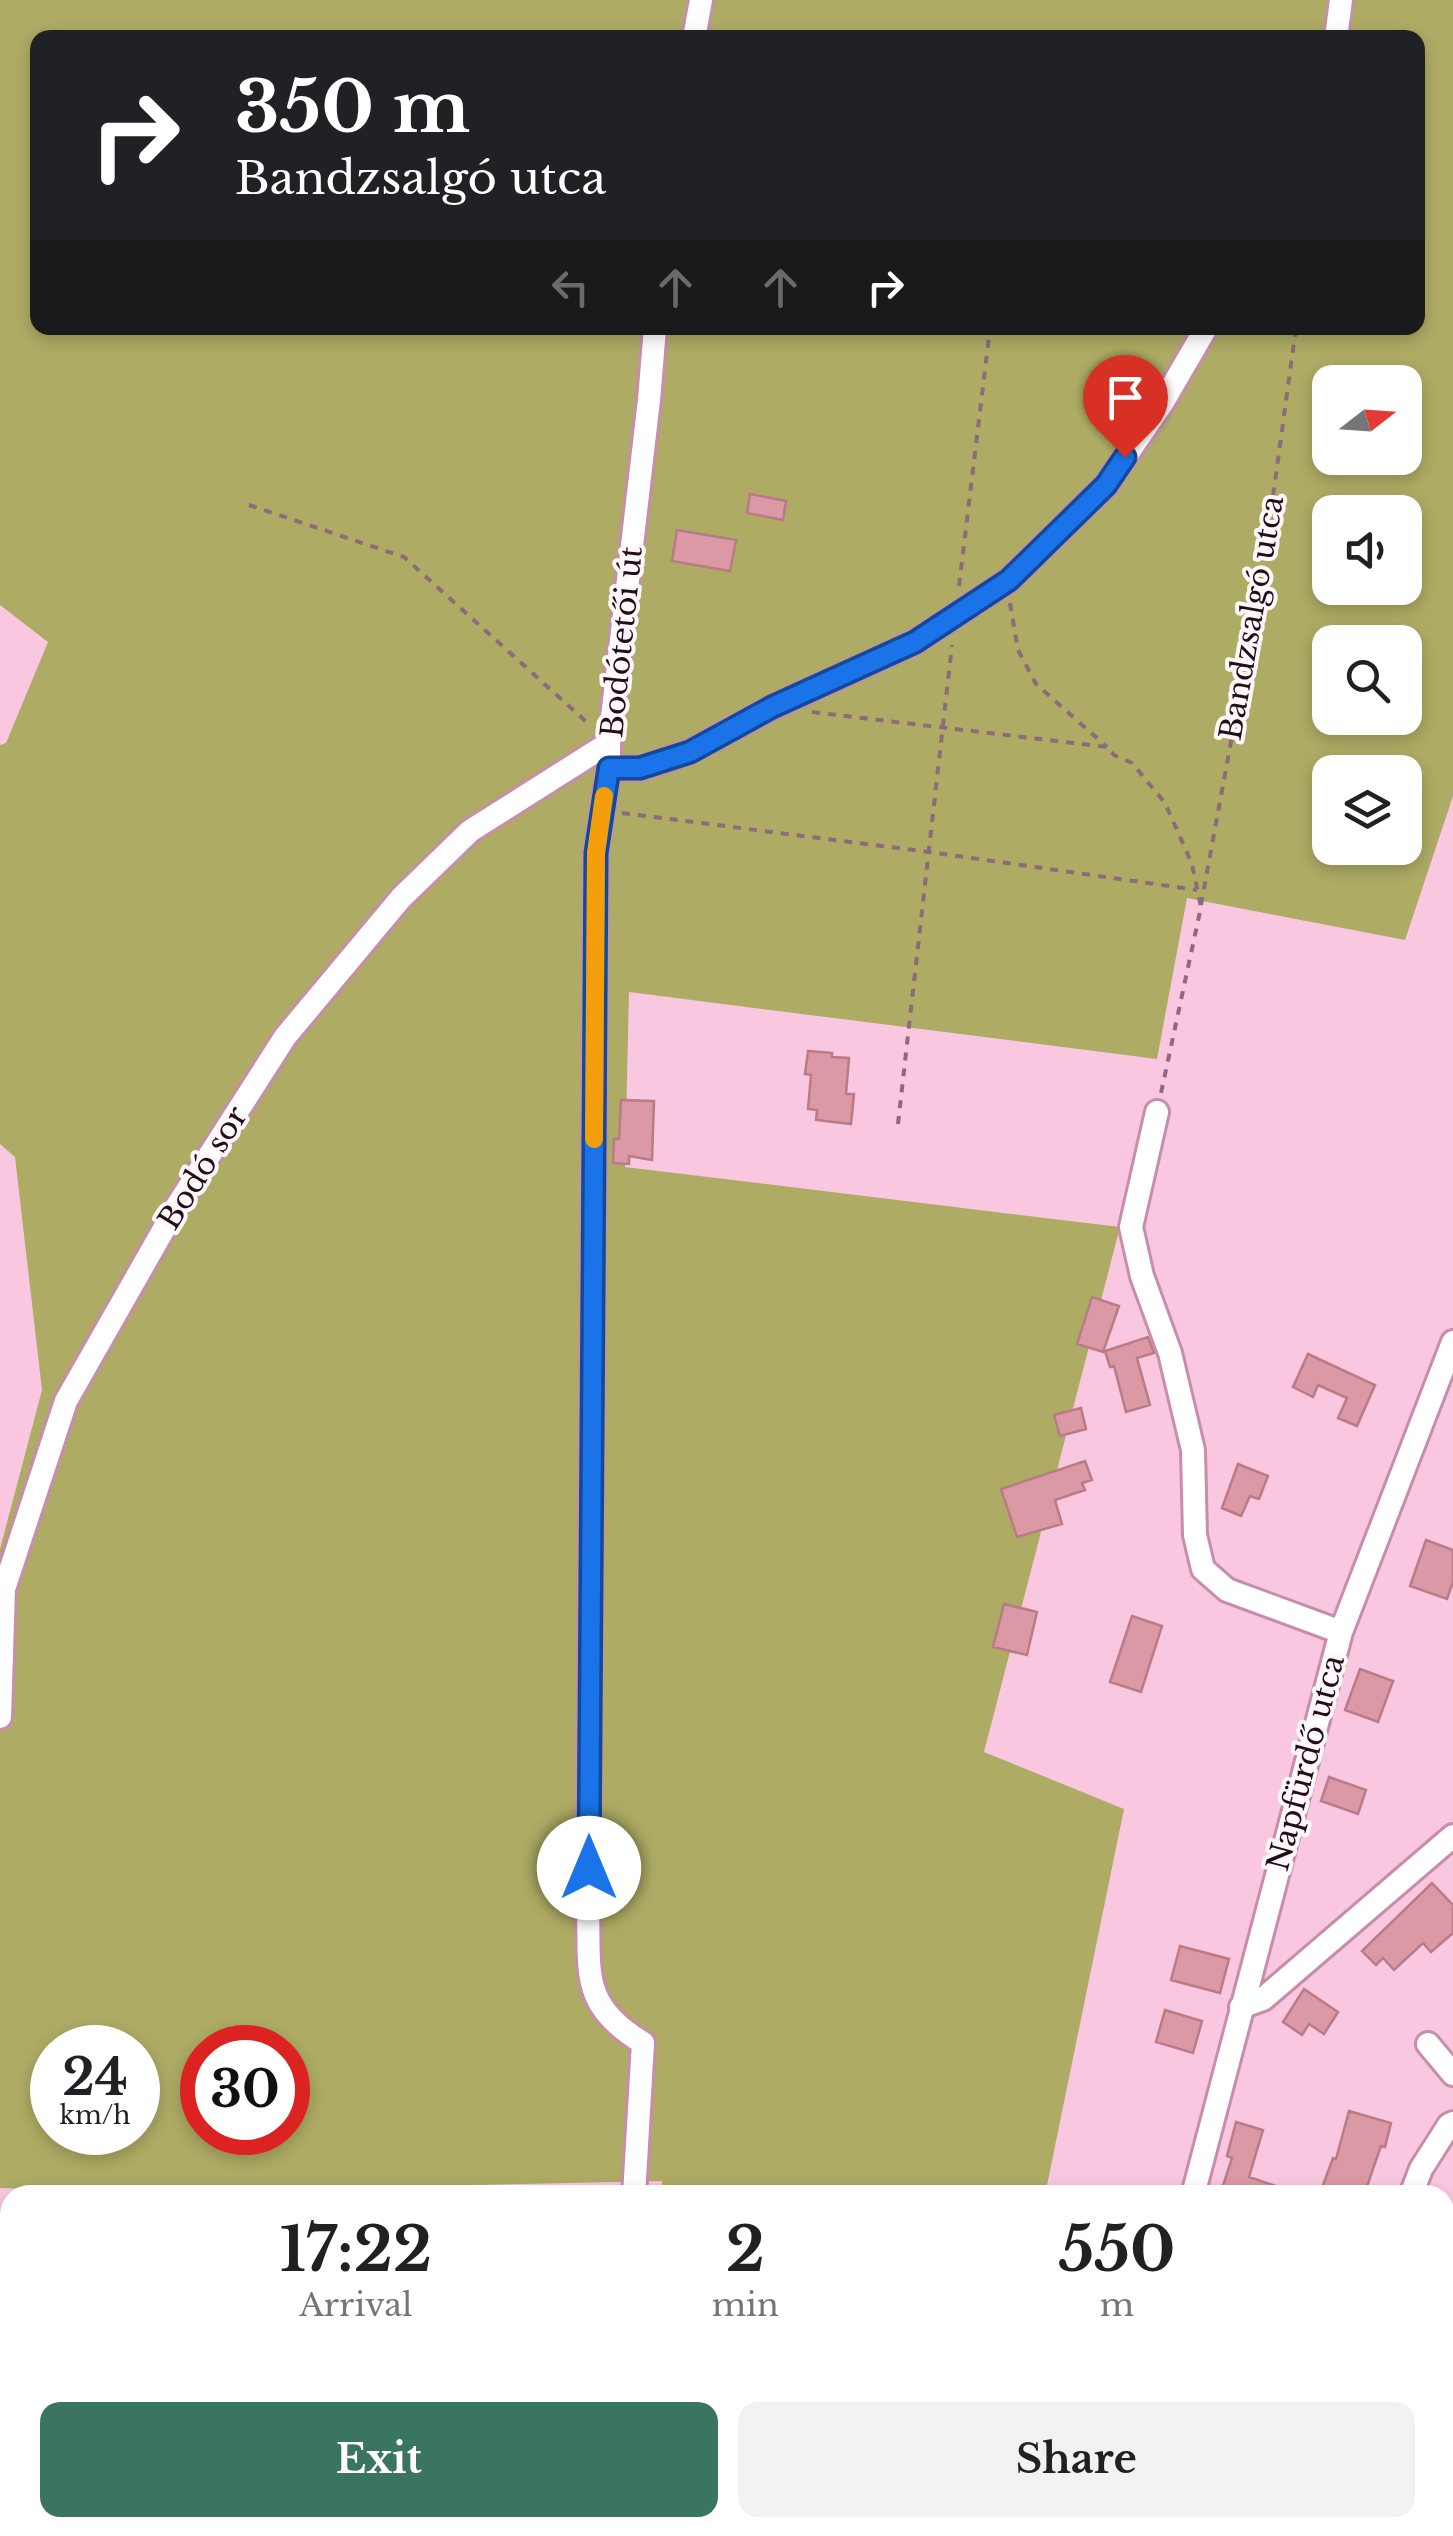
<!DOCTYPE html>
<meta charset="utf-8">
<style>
:root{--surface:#fff;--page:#f2f2f2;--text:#202124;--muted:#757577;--accent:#39755f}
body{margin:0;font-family:"Libre Baskerville",serif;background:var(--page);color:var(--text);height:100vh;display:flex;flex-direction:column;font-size:38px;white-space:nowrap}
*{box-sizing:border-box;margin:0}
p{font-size:32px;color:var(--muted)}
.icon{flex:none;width:55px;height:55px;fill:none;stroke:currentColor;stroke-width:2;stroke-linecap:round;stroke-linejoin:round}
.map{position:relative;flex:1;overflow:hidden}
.details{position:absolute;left:0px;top:2185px;width:1455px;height:352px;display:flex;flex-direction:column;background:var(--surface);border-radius:30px 30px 0 0;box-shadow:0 5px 15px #0003}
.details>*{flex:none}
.banner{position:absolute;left:30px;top:30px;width:1395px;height:305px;border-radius:20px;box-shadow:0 5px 15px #0003;background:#202124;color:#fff;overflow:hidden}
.needle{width:65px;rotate:73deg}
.tools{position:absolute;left:1312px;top:365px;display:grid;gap:20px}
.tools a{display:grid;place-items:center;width:110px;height:110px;border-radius:20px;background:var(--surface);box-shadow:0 5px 15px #0003;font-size:50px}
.speed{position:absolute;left:30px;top:2025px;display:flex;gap:20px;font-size:50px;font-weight:700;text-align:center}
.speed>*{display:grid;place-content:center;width:130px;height:130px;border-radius:50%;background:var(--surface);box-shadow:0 5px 15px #0003;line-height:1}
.speed small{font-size:25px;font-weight:400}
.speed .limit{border:15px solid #d22;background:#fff;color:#111}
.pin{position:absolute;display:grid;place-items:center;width:85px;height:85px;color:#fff;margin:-102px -42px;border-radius:50% 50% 50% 0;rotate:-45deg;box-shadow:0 0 10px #0007}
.pin .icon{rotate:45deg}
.me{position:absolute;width:110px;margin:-55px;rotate:0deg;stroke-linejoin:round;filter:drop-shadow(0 0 8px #0008)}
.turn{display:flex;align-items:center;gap:35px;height:210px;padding:0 40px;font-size:45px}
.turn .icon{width:130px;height:130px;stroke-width:2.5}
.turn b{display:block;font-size:70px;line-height:85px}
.lanes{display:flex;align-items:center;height:95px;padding:0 40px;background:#0003;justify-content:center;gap:50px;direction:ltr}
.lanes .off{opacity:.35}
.eta{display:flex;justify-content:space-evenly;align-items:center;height:170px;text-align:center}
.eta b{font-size:60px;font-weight:800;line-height:70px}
.button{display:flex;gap:20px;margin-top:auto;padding:20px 40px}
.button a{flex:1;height:115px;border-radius:20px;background:var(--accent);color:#fff;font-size:40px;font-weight:800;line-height:115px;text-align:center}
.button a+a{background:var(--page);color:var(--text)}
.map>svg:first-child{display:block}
.green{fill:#adab64;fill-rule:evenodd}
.building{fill:#da99a4;stroke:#b97b86;stroke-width:2.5}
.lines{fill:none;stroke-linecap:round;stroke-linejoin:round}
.street-casing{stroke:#c78daa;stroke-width:28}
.path{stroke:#8d6a7c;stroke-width:4;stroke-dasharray:8 8;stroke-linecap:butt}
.street{stroke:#fff;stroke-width:22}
.route-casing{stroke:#114b97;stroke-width:25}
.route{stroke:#1a73e8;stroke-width:18}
.slow{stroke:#f59e0b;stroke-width:18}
.labels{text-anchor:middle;stroke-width:8;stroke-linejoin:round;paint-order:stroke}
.street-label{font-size:30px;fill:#220e19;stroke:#fef7fa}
</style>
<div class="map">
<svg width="1453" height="2536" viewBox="0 0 1453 2536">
<rect width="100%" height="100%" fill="#f9c8e0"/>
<path class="green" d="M0,0H1453V796L1405,940L1187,898L1157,1059L629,992L625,1167L1120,1227L984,1752L1124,1809L1045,2195H662V2181L153,2192L0,2188V1549L42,1390L15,1157L0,1144V745L6,743L48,642L0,605ZM38,38H1418V328H38ZM1330,382H1405V458H1330ZM1330,512H1405V588H1330ZM1330,642H1405V718H1330ZM1330,772H1405V848H1330ZM52,2048H138V2132H52ZM202,2048H288V2132H202Z
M662,2528H1019L1020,2536H662Z"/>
<path class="building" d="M750,494L786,501L783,520L747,513Z
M677,530L736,540L730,571L672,561Z
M808,1051L832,1053V1057L849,1058L846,1094H854L851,1124L816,1120L817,1110L808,1109L811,1075L805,1074Z
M621,1100L654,1101L652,1160L629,1156V1164L613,1163L614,1139H619Z
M1092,1297L1119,1306L1103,1352L1077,1344Z
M1148,1337L1154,1353L1137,1358L1150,1405L1126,1412L1114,1366L1110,1367L1105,1351Z
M1308,1354L1375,1385L1357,1426L1338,1418L1347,1398L1318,1385L1313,1397L1293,1387Z
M1081,1408L1086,1429L1060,1436L1054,1415Z
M1085,1461L1092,1480L1082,1483L1085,1490L1055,1500L1062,1524L1017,1537L1001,1489Z
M1238,1464L1268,1476L1259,1499L1250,1496L1241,1516L1222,1508Z
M1426,1540L1453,1550V1582L1447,1599L1410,1586Z
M1004,1604L1037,1612L1027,1655L993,1647Z
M1132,1616L1162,1626L1141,1692L1110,1682Z
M1360,1669L1393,1681L1378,1722L1345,1710Z
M1329,1777L1366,1790L1358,1814L1321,1801Z
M1432,1883L1453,1905V1933L1431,1952L1423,1943L1394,1970L1383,1958L1376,1965L1362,1951Z
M1180,1946L1229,1959L1220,1993L1171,1980Z
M1304,1989L1338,2012L1324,2034L1309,2024L1302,2035L1283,2022Z
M1165,2010L1202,2021L1193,2053L1156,2042Z
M1349,2111L1391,2123L1385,2147L1381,2146L1364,2195H1352L1323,2185L1333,2158L1336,2159Z
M1236,2122L1263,2130L1249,2177L1293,2192V2195H1220L1232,2158L1227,2156Z"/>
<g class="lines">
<g class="street-casing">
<path id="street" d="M694,38L701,0
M1336,38L1341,0
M609,768H641L689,752L773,707L915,642L1009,580L1106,485L1163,402L1206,328
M1157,1112L1131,1227L1142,1276L1170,1353L1193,1450L1195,1535L1203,1569L1227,1590L1341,1632
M0,1717L4,1589L66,1401L177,1206L285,1037L401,898L470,831L609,743
M1241,2007L1263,1999L1453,1836
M1428,2044L1453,2074
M634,2195L643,2043C580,2005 590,1973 588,1907L596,853L609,768V743L649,400L655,328
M1193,2195L1341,1632L1453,1342
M1411,2195L1421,2169L1449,2125L1453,2123
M157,2528L159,2536
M441,2528L442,2536
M630,2528L631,2536
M1143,2536L1147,2528"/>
</g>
<path class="path" d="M249,505L404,557L591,726
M959,586L990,328
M1010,603L1018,650L1036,684L1107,747
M812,712L1107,747L1114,755L1132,763L1165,803L1192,864L1201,907L1161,1093
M622,813L929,852L1197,890
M1201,905L1264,562L1296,328
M898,1124L952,645"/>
<use href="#street" class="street"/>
</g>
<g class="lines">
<g class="route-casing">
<path id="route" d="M589,1868L596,853L609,768H640L690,752L772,707L915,642L1009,580L1106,485L1125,457"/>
</g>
<use href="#route" class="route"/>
<path class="slow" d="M594,1139L596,853L604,796"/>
</g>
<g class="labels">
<g class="street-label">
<text transform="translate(1252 618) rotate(-80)" y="10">Bandzsalgó utca</text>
<text transform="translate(622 642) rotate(-84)" y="10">Bodótetői út</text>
<text transform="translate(203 1168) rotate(-58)" y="10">Bodó sor</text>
<text transform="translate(1306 1763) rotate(-75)" y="10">Napfürdő utca</text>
</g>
</g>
</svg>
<div class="tools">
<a><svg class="needle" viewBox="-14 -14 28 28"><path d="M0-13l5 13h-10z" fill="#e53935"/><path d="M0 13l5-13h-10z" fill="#757577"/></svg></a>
<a><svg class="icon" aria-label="sound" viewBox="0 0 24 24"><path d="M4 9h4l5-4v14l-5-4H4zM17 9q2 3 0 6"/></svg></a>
<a><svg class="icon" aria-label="search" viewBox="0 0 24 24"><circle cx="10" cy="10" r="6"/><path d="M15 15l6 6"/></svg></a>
<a><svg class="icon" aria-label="layers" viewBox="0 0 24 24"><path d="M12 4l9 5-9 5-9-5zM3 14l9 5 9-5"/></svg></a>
</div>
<div class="speed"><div>24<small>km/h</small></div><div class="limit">30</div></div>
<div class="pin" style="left:1125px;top:457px;background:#d93025"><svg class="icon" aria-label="arrive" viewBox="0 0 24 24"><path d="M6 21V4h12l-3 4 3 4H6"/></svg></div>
<svg class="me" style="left:589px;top:1868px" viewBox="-20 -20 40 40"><circle r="19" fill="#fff"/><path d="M0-13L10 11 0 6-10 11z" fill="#1a73e8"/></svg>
<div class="banner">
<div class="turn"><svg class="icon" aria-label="right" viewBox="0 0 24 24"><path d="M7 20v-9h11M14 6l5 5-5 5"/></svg><div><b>350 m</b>Bandzsalgó utca</div></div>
<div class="lanes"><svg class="icon off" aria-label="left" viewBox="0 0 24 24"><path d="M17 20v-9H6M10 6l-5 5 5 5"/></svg><svg class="icon off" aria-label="ahead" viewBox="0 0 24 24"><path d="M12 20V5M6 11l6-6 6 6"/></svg><svg class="icon off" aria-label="ahead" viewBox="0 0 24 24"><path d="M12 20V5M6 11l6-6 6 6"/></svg><svg class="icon" aria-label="right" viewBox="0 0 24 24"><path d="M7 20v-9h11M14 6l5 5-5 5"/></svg></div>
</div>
<section class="details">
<div class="eta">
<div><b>17:22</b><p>Arrival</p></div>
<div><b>2</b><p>min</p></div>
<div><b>550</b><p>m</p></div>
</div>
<div class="button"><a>Exit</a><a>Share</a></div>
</section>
</div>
